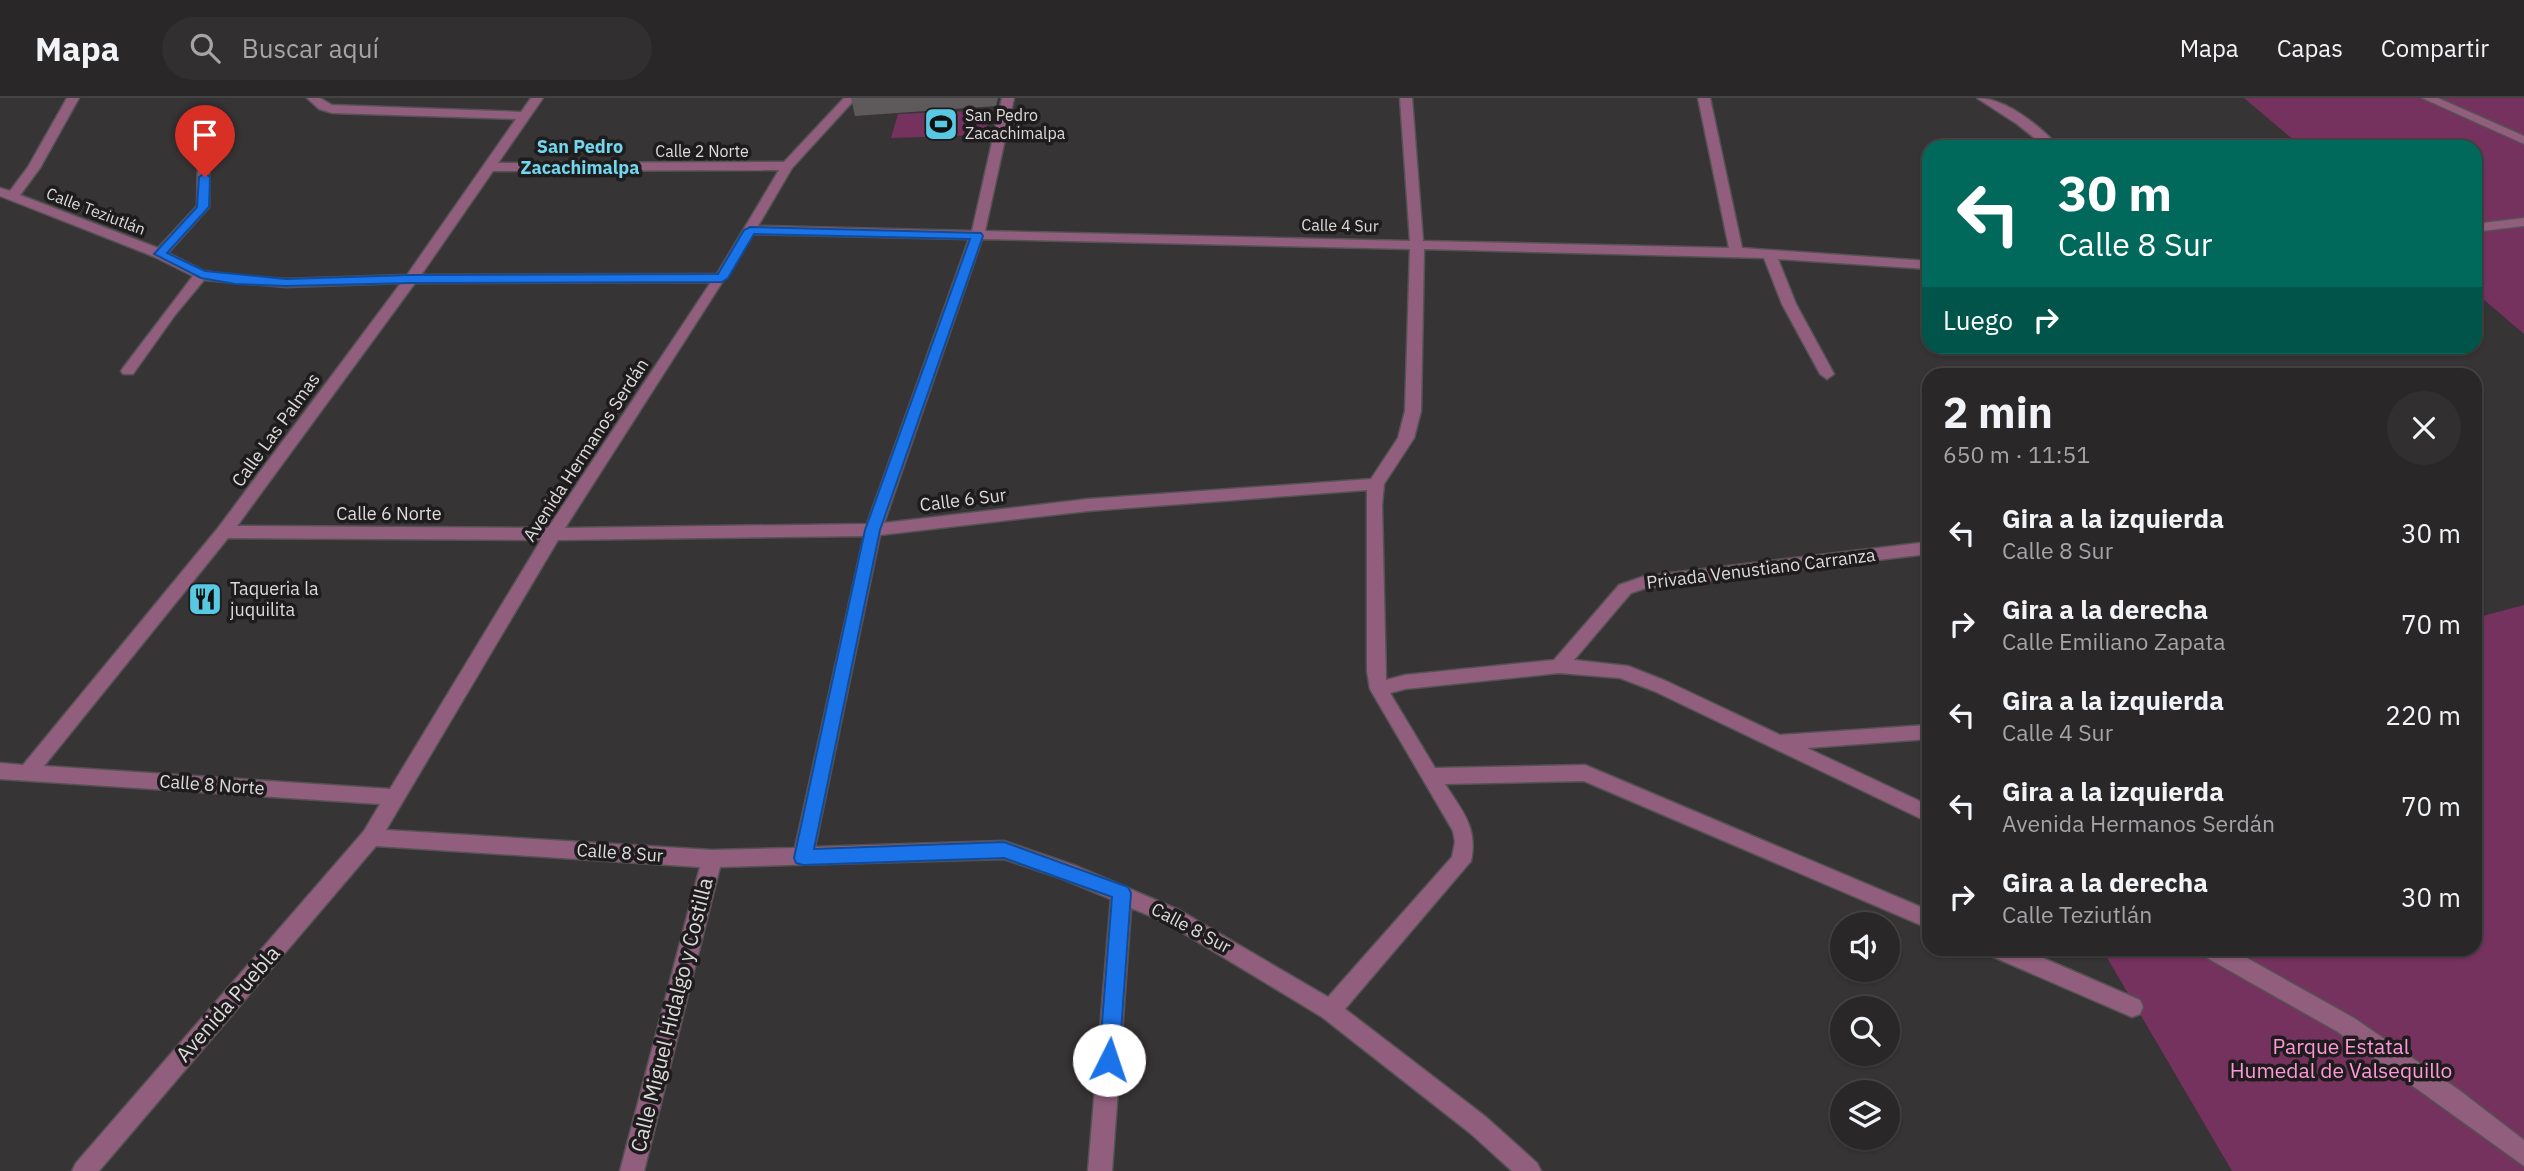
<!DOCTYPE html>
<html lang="es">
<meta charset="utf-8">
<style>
:root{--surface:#292728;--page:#312f30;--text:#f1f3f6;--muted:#a5a5a8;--line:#454445}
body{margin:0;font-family:"IBM Plex Sans",sans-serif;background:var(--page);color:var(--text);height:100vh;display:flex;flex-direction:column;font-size:26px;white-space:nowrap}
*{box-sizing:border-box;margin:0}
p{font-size:23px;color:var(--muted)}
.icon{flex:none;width:38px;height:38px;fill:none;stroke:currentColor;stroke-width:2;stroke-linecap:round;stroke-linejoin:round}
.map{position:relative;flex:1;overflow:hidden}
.panel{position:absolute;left:1922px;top:270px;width:560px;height:588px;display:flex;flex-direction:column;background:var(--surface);border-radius:21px;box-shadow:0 2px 5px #0004,0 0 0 2px var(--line)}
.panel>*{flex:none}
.top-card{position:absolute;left:1922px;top:42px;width:560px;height:214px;border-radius:21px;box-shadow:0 2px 5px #0004,0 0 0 2px var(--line);background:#00695c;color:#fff;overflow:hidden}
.fabs{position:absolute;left:1830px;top:814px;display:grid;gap:14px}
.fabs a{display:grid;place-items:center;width:70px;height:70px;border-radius:50%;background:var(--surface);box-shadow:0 2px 5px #0004,0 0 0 2px var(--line);font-size:35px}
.pin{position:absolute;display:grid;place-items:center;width:60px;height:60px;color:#fff;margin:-72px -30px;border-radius:50% 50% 50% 0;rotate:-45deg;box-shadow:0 0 7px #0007}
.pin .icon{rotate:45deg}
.me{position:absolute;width:77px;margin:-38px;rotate:4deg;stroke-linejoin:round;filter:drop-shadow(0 0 5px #0008)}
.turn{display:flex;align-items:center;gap:24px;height:147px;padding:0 21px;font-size:32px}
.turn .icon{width:91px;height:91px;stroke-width:2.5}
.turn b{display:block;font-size:49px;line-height:60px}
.then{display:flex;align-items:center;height:66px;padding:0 21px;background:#0003;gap:14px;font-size:26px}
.round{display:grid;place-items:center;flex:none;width:74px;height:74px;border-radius:37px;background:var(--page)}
.head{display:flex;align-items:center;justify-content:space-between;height:119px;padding:0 21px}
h1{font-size:42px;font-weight:700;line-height:52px}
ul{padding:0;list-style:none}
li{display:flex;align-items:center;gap:21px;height:91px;padding:0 21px}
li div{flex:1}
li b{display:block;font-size:26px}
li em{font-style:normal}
header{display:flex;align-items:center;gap:42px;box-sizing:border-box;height:98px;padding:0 35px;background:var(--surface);border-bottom:2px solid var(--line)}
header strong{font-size:33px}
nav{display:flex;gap:38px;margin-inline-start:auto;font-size:24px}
.search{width:490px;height:63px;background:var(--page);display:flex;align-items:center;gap:18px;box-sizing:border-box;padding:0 24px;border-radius:38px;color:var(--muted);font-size:26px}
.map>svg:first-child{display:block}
.green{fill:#75325e}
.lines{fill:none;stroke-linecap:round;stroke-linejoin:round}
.minor-casing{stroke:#555254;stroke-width:3}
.minor{fill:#915e7d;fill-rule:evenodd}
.wall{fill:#5e5a5c}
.route{fill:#1a73e8;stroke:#114b97;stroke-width:2}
.labels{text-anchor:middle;stroke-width:7;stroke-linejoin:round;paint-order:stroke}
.far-poi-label{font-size:16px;fill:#dedbdd;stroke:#1e1c1d;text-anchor:start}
.far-street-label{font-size:16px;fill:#dedbdd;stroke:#1e1c1d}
.far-quarter-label{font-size:18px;font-weight:bold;fill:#71d6ee;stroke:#1e1c1d}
.street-label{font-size:18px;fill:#dedbdd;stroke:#1e1c1d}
.poi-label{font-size:18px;fill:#dedbdd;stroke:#1e1c1d;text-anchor:start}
.near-street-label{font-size:21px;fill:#dedbdd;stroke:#1e1c1d}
.near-park-label{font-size:21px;fill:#fe98d8;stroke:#1e1c1d}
</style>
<header>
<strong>Mapa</strong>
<div class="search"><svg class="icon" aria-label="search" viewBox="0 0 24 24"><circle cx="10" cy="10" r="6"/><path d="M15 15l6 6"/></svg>Buscar aquí</div>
<nav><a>Mapa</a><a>Capas</a><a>Compartir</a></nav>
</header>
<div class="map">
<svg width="2524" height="1073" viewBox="0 0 2524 1073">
<rect width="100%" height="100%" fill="#373436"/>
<path class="green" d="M2244,0H2524V236L2475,194L2474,49H2302Z
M990,12L985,37L891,40L898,16Z
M2524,507V1073H2232L2102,851L2474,850L2475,520Z"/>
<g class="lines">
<g class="minor-casing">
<path id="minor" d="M67,0H79L40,70L20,97L158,150L197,108L199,15L209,13V109L168,155L204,173L235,178L286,181L407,177L516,21L332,15L319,11L307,0H320L332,7L521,14L531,0H543L498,65L784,64L844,0H856L792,70L758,128L972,133L1002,0H1014L985,133L1410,143L1400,0H1412L1423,143L1729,150L1698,0H1710L1742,150L1928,163V171L1778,161L1796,206L1834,276L1827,281L1820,276L1782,206L1764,160L1424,151L1421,313L1414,340L1384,386L1382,407L1386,582L1405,577L1554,562L1619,487L1645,478L1928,444V456L1646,490L1631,495L1574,562L1628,568L1666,583L1780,637L1928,627V641L1807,650L1928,707V724L1654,593L1620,580L1559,575L1405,591L1390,595L1435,670L1585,667L1928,812V830L1584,683L1445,686C1462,713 1478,729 1471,763L1345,911L1486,1019L1537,1065L1541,1073H1512L1470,1035L1322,919L1165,824L1131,810L1112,1073H1088L1111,801L1063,781L1004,761L720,769L644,1073H620L700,769L376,748L99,1073H72L76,1065L364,733L380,706L0,681V665L23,667L218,430L401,185L286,189L204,182L175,217L133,276H123L121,273L123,270L193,178L155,159L0,98V90L10,93L28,69ZM779,72L717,176L421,177L493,73ZM753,136L969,141L867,426L565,430ZM982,141L1410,151L1405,313L1398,340L1371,381L1088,401L884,425ZM711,184L548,430L237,428L415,185ZM1367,392V573L1370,591L1453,733L1455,744L1452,759L1328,899L1179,812L1076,768L1004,743L815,749L880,437L1088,413ZM864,438L795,750L712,752L386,732L558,442ZM228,440L541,442L390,691L44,668Z
M1977,0C2006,0 2040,28 2059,49H2046L2017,26Z
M2422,0H2438L2524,38V46Z
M2524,120V128L2474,134V126Z
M1986,850H2020L2140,902L2143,909L2140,916L2132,919L1989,857Z
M2199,850H2229L2354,920L2459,992L2524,1042V1068L2338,934L2202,857Z"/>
</g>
<use href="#minor" class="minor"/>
</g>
<path class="wall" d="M851,0H998L996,8L855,18Z"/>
<path class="route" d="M205,75L210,79L209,109L167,155L205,173L286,181L411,177L718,176L744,132L750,129L981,135L983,138L880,432L814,751L1004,744L1128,789L1131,795L1119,962L1116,969L1109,971L1102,969L1099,962L1112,799L1004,760L803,767L796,765L794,760L865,432L970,141L754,136L728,180L722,184L411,185L286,188L235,186L201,180L154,156L197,109L199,79Z"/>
<defs>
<g id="stadium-square" transform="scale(1.75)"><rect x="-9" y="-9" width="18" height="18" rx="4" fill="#58c9e3" stroke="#1e1c1d"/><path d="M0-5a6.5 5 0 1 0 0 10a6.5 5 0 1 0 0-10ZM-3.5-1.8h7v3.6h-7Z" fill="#111"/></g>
<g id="restaurant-square" transform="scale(1.75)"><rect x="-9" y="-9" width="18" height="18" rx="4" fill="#58c9e3" stroke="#1e1c1d"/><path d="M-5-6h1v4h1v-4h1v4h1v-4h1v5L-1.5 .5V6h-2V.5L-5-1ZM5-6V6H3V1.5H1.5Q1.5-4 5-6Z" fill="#111"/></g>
</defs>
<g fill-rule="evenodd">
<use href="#stadium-square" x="941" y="26"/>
<use href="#restaurant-square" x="205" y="501"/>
</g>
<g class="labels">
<g class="far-poi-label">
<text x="965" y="23">San Pedro<tspan x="965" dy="18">Zacachimalpa</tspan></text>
</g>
<g class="far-street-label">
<text x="702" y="59">Calle 2 Norte</text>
<text transform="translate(96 113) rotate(21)" y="6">Calle Teziutlán</text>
<text transform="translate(1340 127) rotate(1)" y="6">Calle 4 Sur</text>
</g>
<g class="far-quarter-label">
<text x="580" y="55">San Pedro<tspan x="580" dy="21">Zacachimalpa</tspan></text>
</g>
<g class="street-label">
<text transform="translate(276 332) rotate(-54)" y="6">Calle Las Palmas</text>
<text transform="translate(586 352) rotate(-57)" y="6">Avenida Hermanos Serdán</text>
<text transform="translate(963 402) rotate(-7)" y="6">Calle 6 Sur</text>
<text x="389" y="422">Calle 6 Norte</text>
<text transform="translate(1761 471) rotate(-7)" y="6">Privada Venustiano Carranza</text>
<text transform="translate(212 687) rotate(4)" y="6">Calle 8 Norte</text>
<text transform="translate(620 755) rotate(4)" y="6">Calle 8 Sur</text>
<text transform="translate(1191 830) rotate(28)" y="6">Calle 8 Sur</text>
</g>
<g class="poi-label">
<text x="230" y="497">Taqueria la<tspan x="230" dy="21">juquilita</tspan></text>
</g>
<g class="near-street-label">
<text transform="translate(228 906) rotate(-49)" y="7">Avenida Puebla</text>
<text transform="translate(672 917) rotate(-76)" y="7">Calle Miguel Hidalgo y Costilla</text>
</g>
<g class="near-park-label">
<text x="2341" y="956">Parque Estatal<tspan x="2341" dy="24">Humedal de Valsequillo</tspan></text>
</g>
</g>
</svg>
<div class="fabs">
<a><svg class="icon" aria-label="sound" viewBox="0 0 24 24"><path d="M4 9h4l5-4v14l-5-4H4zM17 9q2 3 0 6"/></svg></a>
<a><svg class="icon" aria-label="search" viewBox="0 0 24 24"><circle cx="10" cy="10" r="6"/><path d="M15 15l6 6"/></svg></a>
<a><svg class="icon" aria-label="layers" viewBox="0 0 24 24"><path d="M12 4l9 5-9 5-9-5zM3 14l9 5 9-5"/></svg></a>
</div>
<div class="pin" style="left:205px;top:79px;background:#d93025"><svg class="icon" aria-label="arrive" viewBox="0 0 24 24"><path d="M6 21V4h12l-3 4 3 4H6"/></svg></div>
<svg class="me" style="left:1109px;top:962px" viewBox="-20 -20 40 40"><circle r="19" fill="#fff"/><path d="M0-13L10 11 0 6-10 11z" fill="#1a73e8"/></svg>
<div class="top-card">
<div class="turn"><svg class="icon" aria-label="left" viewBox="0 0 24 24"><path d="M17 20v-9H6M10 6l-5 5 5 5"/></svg><div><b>30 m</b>Calle 8 Sur</div></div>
<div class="then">Luego<svg class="icon" aria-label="right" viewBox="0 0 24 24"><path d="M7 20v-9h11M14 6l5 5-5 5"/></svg></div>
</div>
<section class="panel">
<div class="head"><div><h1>2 min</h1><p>650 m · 11:51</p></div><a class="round"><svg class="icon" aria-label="close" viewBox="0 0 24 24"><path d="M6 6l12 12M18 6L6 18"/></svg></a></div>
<ul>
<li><svg class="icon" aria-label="left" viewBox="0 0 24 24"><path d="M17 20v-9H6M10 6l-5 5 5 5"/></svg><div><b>Gira a la izquierda</b><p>Calle 8 Sur</p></div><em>30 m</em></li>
<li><svg class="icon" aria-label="right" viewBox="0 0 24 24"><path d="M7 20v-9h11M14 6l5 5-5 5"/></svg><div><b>Gira a la derecha</b><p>Calle Emiliano Zapata</p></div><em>70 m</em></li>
<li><svg class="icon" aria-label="left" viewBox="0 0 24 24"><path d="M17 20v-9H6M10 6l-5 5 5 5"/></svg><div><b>Gira a la izquierda</b><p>Calle 4 Sur</p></div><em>220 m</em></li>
<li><svg class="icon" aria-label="left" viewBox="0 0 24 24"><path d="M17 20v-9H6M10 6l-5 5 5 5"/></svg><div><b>Gira a la izquierda</b><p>Avenida Hermanos Serdán</p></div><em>70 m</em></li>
<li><svg class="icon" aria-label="right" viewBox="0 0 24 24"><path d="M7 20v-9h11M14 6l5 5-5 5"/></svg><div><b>Gira a la derecha</b><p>Calle Teziutlán</p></div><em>30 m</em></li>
</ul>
</section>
</div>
